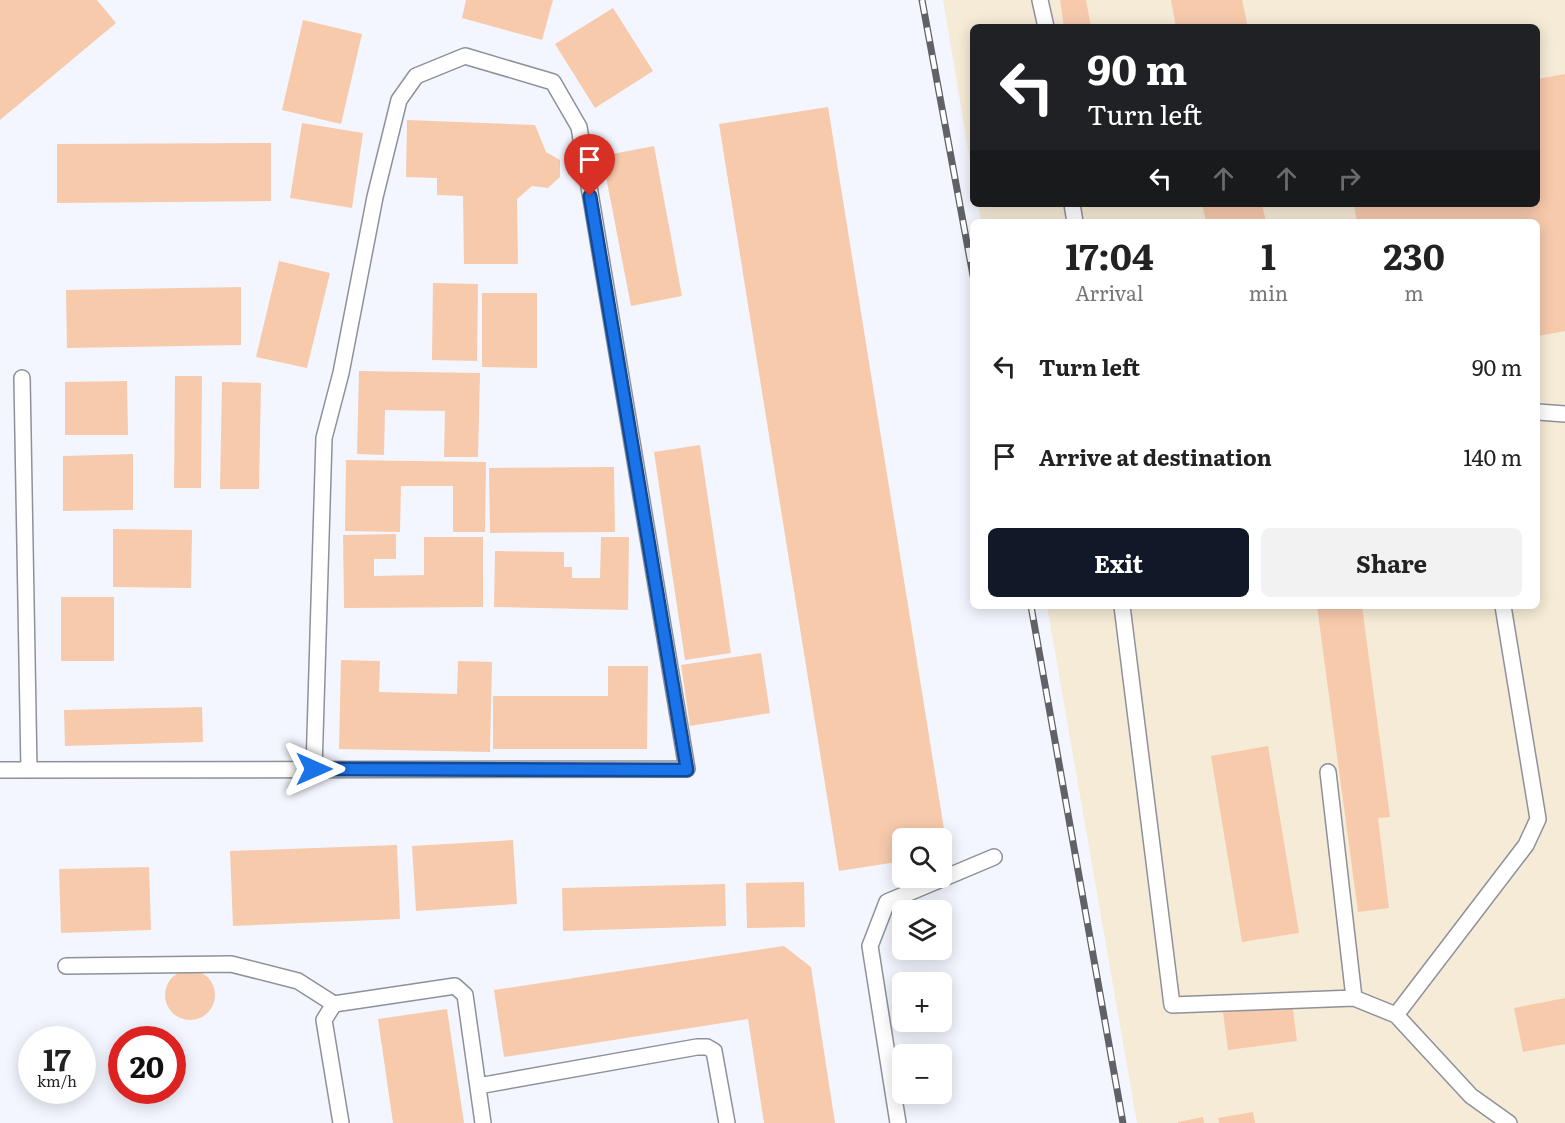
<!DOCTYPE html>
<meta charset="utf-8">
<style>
:root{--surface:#fff;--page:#f2f2f2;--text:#222;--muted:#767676;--accent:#111827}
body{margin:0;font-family:Literata,serif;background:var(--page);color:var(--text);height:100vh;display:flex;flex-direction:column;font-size:22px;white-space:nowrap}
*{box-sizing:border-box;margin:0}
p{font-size:20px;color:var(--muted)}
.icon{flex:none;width:33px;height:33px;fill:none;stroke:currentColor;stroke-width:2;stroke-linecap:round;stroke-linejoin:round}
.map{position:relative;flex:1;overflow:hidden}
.panel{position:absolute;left:970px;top:219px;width:570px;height:390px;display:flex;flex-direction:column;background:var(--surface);border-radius:9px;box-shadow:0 3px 15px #0003}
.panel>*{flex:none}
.top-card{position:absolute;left:970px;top:24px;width:570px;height:183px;border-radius:9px;box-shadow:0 3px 15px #0003;background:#202124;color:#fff;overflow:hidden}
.buttons{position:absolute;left:892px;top:828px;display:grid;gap:12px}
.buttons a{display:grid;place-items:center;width:60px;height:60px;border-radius:9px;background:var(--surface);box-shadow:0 3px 15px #0003;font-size:30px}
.speed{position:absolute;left:18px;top:1026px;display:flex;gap:12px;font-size:30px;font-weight:700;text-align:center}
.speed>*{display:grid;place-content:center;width:78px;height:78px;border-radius:50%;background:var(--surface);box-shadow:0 3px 15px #0003;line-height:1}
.speed small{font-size:15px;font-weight:400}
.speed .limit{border:9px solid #d22;background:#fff;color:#111}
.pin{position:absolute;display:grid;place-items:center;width:51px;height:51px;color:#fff;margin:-62px -26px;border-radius:50% 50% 50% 0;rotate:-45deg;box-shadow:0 0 6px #0007}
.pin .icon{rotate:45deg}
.me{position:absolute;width:66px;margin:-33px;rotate:90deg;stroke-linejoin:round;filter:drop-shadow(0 0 4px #0008)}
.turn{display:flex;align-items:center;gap:21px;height:126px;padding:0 18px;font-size:27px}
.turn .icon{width:78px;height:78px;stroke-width:2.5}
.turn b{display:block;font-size:42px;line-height:51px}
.lanes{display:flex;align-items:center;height:57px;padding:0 18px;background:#0003;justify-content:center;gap:30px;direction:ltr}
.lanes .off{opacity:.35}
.eta{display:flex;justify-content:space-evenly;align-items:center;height:102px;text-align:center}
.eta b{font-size:36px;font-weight:700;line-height:42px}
.button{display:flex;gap:12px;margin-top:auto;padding:12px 18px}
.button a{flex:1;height:69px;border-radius:9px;background:var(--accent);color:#fff;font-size:24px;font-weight:700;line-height:69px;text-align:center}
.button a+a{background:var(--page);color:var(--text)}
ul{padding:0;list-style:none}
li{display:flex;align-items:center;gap:18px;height:90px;padding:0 18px}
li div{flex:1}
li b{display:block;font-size:22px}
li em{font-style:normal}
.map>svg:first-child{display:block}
.industrial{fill:#f6ebd6}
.building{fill:#f7caac}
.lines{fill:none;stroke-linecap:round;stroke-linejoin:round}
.service-casing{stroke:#8e919a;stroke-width:18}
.service{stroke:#fff;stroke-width:15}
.rail-casing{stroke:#606267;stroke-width:7}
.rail{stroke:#fff;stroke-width:4.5;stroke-dasharray:14;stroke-linecap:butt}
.route-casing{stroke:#114b97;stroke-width:15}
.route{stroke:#1a73e8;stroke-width:10}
</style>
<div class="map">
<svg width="1565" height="1123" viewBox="0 0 1565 1123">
<rect width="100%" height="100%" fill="#f3f6fe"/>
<path class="industrial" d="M943,0H1565V1123H1137L1047,606H1538V222H981L978,204H1538V27H974L973,179Z"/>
<path class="building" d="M0,0H97L116,23L0,120Z
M466,0H553L542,40L462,18Z
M1060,0H1086L1091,27H1064Z
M1171,0H1242L1248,27H1176Z
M613,8L653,71L595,108L555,44Z
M303,20L362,34L341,124L282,110Z
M1565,74V331L1538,336V222H1357L1354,204H1538V79Z
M828,107L948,854L942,855V838H903V861L839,871L719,124Z
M407,120L535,125L546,152L560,160V177L548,188L532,186L517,199L518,264H464L463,196L437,195V178L406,177Z
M302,123L363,133L352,208L290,198Z
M271,143V201L57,203V144Z
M654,146L682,296L631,306L602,156Z
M1202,204H1262L1266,222H1206Z
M279,261L330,273L307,368L256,357Z
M433,283L478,284L477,361L432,360Z
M241,287V345L67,348L66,290Z
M482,293H537V368L482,367Z
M359,371L480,373L478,457H444L445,411L385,410L384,455L357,454Z
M175,376H202L201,488H174Z
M127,381L128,435H65V382Z
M222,382L261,383L259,489H220Z
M700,445L731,653L685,660L654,452Z
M133,454V510L63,511V456Z
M346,460L486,462L485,532H453V486H401L400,532L345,531Z
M614,467L615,532L490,533L489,468Z
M113,529L192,530L191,588L113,587Z
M396,534V559H374V576L424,575V537H483V607L344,608L343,535Z
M601,537H629L628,610L494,607L495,551L564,552V567H572V578H600Z
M61,597H114V661H61Z
M1317,606H1362L1390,817L1378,818L1389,908L1358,912Z
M761,653L770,713L690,726L681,665Z
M341,660L380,661L379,692L457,694L458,661L492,662L490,752L339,749Z
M608,666H648L647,749H493V696H608Z
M202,707L203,742L65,746L64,710Z
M1268,746L1299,933L1242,942L1211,756Z
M513,840L517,904L416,911L412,846Z
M397,845L400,919L233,926L230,851Z
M149,867L151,930L61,933L59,869Z
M804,882L805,927L747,928L746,883Z
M725,884L726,926L563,931L562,888Z
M784,946L811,967L835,1123H764L748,1019L504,1057L494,990Z
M165 995a25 25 0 1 1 50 0a25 25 0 1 1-50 0Z
M1565,998V1044L1523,1052L1514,1008Z
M1292,1003L1297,1041L1228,1050L1223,1012Z
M447,1009L464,1123H393L378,1019Z
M1253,1112L1255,1123H1219L1218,1118Z
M1203,1117L1204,1123H1178V1122Z"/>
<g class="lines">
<g class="service-casing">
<path id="service" d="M1040,0L1046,27
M1072,204L1075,222
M22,378L29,770
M1538,412L1565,414
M1122,606L1172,1005L1354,998L1328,772
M0,770L687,769L579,127L553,82L465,56L416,76L399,100L375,197L341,373L324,438L314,769
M66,966L231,964L298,981L334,1004
M1354,998L1396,1015L1471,1096L1509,1123
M1396,1015L1526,845L1538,819L1503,606
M478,1086L697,1047H707L714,1051L727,1123
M341,1123L324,1020L334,1004L455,986L465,995L483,1123
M898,1123L870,946L887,902L994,857"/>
</g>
<use href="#service" class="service"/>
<g class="rail-casing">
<path id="rail" d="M922,0L974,281
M1031,606L1123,1123"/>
</g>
<use href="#rail" class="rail"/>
</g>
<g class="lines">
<g class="route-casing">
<path id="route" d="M314,769L687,770L590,196"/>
</g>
<use href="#route" class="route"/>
</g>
</svg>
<div class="buttons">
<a><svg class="icon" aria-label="search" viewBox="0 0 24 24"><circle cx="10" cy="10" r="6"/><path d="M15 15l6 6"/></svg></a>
<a><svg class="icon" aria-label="layers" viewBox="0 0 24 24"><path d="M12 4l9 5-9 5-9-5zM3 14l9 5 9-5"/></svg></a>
<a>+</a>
<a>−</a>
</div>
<div class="speed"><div>17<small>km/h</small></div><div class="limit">20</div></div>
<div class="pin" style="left:590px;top:196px;background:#d93025"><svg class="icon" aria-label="arrive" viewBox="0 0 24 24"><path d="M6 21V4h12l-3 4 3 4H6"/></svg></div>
<svg class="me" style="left:314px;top:769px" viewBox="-20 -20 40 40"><path d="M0-17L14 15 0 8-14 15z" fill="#1a73e8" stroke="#fff" stroke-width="4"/></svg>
<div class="top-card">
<div class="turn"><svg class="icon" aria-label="left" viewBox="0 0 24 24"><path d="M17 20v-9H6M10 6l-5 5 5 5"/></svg><div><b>90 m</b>Turn left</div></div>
<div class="lanes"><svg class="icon" aria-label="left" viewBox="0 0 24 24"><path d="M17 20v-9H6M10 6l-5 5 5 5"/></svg><svg class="icon off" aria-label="ahead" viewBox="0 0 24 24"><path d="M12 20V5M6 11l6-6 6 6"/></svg><svg class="icon off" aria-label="ahead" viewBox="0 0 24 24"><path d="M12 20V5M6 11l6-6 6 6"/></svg><svg class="icon off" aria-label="right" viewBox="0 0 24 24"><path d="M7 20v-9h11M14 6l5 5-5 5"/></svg></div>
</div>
<section class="panel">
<div class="eta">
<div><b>17:04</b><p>Arrival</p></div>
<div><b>1</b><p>min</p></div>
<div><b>230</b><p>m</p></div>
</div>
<ul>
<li><svg class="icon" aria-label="left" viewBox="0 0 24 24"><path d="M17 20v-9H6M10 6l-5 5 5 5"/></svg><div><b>Turn left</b></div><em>90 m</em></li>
<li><svg class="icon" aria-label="arrive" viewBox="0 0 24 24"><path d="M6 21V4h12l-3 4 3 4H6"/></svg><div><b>Arrive at destination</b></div><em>140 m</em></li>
</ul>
<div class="button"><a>Exit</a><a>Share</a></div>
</section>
</div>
